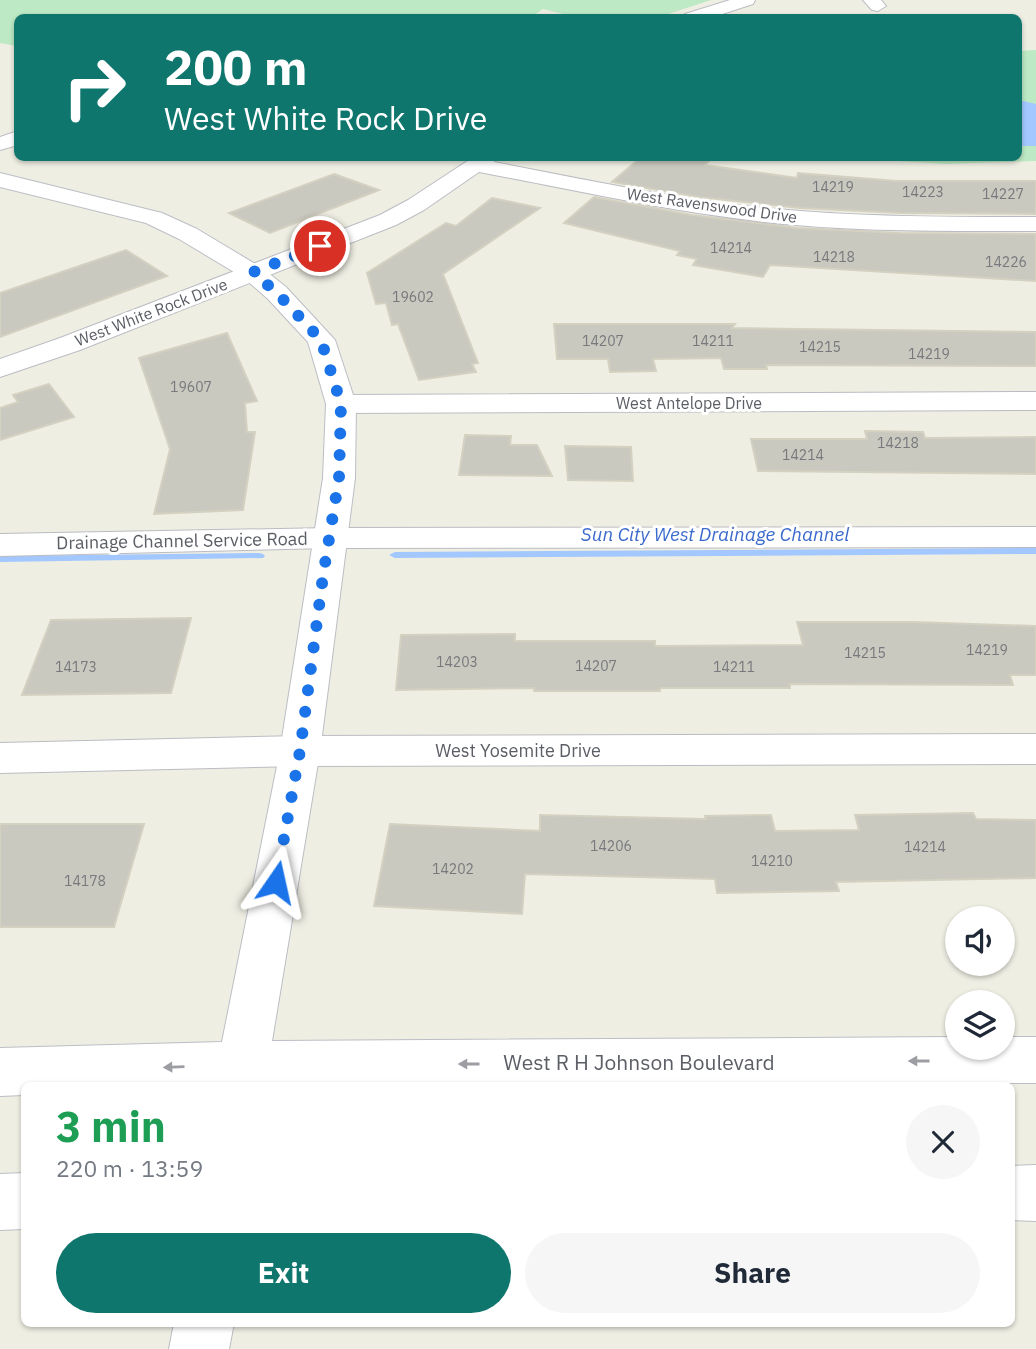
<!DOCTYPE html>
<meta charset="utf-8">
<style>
:root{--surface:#fff;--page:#f6f6f7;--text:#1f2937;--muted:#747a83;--accent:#0f766e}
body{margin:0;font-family:"IBM Plex Sans",sans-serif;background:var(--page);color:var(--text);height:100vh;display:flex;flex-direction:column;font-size:26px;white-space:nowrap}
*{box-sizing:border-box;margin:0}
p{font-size:23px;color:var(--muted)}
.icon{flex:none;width:38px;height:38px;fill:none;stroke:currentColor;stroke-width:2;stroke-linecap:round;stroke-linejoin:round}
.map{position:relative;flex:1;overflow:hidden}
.drawer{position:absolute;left:21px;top:1082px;width:994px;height:245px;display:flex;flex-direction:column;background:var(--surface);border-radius:10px;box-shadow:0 2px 5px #0004}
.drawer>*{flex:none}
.hud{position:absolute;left:14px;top:14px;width:1008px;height:147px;border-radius:10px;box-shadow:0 2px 5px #0004;background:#0f766e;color:#fff;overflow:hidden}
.tools{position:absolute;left:945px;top:906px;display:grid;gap:14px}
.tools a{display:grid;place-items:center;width:70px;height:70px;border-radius:50%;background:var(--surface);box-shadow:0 2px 5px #0004;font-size:35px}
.pin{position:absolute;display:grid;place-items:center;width:60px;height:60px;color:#fff;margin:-30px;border:4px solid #fff;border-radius:50%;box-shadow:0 2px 7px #0007}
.me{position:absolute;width:77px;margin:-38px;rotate:11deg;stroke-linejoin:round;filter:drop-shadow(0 0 5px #0008)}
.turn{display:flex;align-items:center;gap:24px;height:147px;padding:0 35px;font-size:32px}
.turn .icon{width:91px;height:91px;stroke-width:2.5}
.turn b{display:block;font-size:49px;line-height:60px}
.round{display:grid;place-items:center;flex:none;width:74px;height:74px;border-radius:37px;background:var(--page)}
.head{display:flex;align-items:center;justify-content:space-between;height:119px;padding:0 35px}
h1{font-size:42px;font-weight:700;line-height:52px;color:#1e9e55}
.cta{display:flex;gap:14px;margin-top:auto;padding:14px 35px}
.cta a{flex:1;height:80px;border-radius:42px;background:var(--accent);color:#fff;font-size:28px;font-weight:700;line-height:80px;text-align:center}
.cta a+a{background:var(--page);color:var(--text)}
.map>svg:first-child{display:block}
.green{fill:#bde9c4}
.water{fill:#a3c8ff}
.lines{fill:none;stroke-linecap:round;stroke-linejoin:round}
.stream{fill:#a3c8ff;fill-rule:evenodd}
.building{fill:#cac9c0;stroke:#d4d1c1;stroke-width:2}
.street-casing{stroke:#bbbcc3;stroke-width:2}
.secondary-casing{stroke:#bbbec5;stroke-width:2}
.street{fill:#fff;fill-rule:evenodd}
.secondary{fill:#fff;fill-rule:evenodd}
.oneway{fill:#9d9ea3}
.route{stroke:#1a73e8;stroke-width:12;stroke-dasharray:0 21.6}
.labels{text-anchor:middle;stroke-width:6;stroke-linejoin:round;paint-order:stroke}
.number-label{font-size:14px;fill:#77797c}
.far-street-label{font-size:16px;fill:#5b5e65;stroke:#fff}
.street-label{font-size:18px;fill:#5b5e65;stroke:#fff}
.water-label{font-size:19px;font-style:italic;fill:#3b6acd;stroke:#fff}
.near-street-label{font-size:21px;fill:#5b5e65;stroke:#fff}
</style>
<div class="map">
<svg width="1036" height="1349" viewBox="0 0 1036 1349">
<rect width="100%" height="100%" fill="#efeee3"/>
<path class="green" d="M0,0H711L665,15L672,18L575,17L543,9L530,18H18L17,46L0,43Z
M1036,50V161L946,164L850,158H1018L1019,51Z"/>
<path class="water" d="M1019,100L1036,104V146H1019Z"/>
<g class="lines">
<path class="stream" d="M1036,548V554L395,558L389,555L395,552Z
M259,553L263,554L265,556L263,558L0,562V556Z"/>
</g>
<path class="building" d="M640,158H712L705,165L797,178L798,173L897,181H1036V214L901,213L800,208L698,197L612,182Z
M334,174L379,190L270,233L229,213Z
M594,197L692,215L798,228L900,233L1036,234V281L770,265L763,277L693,265L697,259L677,255L680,251L564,223Z
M492,198L540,208L443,274L478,363L472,364L476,372L419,380L398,324L392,325L386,303L376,304L367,273L446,223L456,226Z
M126,250L167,276L0,337V293Z
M554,324H735L732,328L1036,332V366L766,365L767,369H724L721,358L653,359L656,371L610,372L608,359H557Z
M227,333L257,401L245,403L247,432H255L243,510L154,514L170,449L139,358Z
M49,384L74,417L0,440V408L18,402L13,395Z
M865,431L923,432L925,438L1036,437V474L758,471L751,439H867Z
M465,435L511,436L510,445H537L552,476L459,475Z
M565,446L631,447L633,481L568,480Z
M191,618L171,693L22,695L51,620Z
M797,622H914L1036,626V675H1010L1013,685L790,684V688H660V691H534V688L396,690L401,635L515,634V641H655V646L803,645Z
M973,813L976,819L1036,820V878L836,882L839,891L717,893L715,879L525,874L522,914L374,906L390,824L540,831V815L706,819L705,816L771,815L775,831L859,830L855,815Z
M0,824H144L114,927H0Z"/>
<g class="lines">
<g class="street-casing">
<path id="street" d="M730,0H755L753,4L710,18H683L685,14Z
M863,0H881L886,6L878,11L872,10Z
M18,131V145L0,150V137Z
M472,158H497L494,162C584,179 674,199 766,208C856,217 946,217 1036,217V231C945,231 854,232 764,222C668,211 574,190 479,172L424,210L396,225L80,350L0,377V359L60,338L380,215L408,200Z
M1036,392V410L341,413L330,410L326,404L330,398L341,395Z
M1036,527V547L330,548L0,556V534L330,528Z
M1036,734V764L300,766L0,773V743L300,736Z
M174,1323H234L229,1349H169Z"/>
</g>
<g class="secondary-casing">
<path id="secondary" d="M0,173L162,213L197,229L262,268L286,287L335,340L356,404L355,478L320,751L272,1041L957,1037V1048H1003V1037H1036V1083L24,1085V1095L0,1096V1048L222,1042L280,751L323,478L326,404L308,342L268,299L244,278L179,239L146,223L0,187Z
M1036,1165V1221L1012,1220V1166Z
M24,1173V1229L0,1230V1174Z"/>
</g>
<use href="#street" class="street"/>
<use href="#secondary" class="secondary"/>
</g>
<defs><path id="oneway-solid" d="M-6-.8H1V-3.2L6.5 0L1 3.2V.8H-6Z" transform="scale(1.75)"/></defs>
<g class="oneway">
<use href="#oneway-solid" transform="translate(919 1061) rotate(180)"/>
<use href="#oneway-solid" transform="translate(469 1064) rotate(180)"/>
<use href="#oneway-solid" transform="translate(174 1067) rotate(178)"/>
</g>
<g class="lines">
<path class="route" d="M276,882L300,751L323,576L339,478L341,404L321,340L277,293L253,272L320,246"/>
</g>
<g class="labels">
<g class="number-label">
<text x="833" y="192">14219</text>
<text x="923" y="197">14223</text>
<text x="1003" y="199">14227</text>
<text x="731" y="253">14214</text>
<text x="834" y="262">14218</text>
<text x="1006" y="267">14226</text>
<text x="413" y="302">19602</text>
<text x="603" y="346">14207</text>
<text x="713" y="346">14211</text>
<text x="820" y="352">14215</text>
<text x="929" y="359">14219</text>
<text x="191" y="392">19607</text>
<text x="898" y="448">14218</text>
<text x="803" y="460">14214</text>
<text x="987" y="655">14219</text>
<text x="865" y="658">14215</text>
<text x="457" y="667">14203</text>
<text x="596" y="671">14207</text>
<text x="76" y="672">14173</text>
<text x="734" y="672">14211</text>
<text x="611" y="851">14206</text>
<text x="925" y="852">14214</text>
<text x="772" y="866">14210</text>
<text x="453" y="874">14202</text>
<text x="85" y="886">14178</text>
</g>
<g class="far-street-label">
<text transform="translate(712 205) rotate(8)" y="6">West Ravenswood Drive</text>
<text transform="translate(151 312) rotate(-21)" y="6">West White Rock Drive</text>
<text x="689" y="409">West Antelope Drive</text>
</g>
<g class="street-label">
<text transform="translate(182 541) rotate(-1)" y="6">Drainage Channel Service Road</text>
<text x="518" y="757">West Yosemite Drive</text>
</g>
<g class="water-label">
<text x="715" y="541">Sun City West Drainage Channel</text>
</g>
<g class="near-street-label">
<text x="639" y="1070">West R H Johnson Boulevard</text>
</g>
</g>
</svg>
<div class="tools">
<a><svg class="icon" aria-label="sound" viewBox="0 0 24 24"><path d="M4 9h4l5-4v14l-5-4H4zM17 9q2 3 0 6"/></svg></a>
<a><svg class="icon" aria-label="layers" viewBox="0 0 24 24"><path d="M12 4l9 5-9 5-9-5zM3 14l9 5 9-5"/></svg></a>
</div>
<div class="pin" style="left:320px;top:246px;background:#d93025"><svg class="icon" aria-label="arrive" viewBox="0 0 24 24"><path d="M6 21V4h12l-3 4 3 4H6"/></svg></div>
<svg class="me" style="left:276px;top:882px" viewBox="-20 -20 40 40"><path d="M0-17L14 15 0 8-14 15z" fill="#1a73e8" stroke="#fff" stroke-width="4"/></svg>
<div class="hud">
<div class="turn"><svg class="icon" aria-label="right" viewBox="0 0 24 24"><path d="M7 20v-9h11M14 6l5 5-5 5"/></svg><div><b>200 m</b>West White Rock Drive</div></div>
</div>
<section class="drawer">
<div class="head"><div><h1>3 min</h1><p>220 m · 13:59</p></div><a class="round"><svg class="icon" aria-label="close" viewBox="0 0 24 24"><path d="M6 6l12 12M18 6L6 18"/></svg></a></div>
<div class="cta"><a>Exit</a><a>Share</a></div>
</section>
</div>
